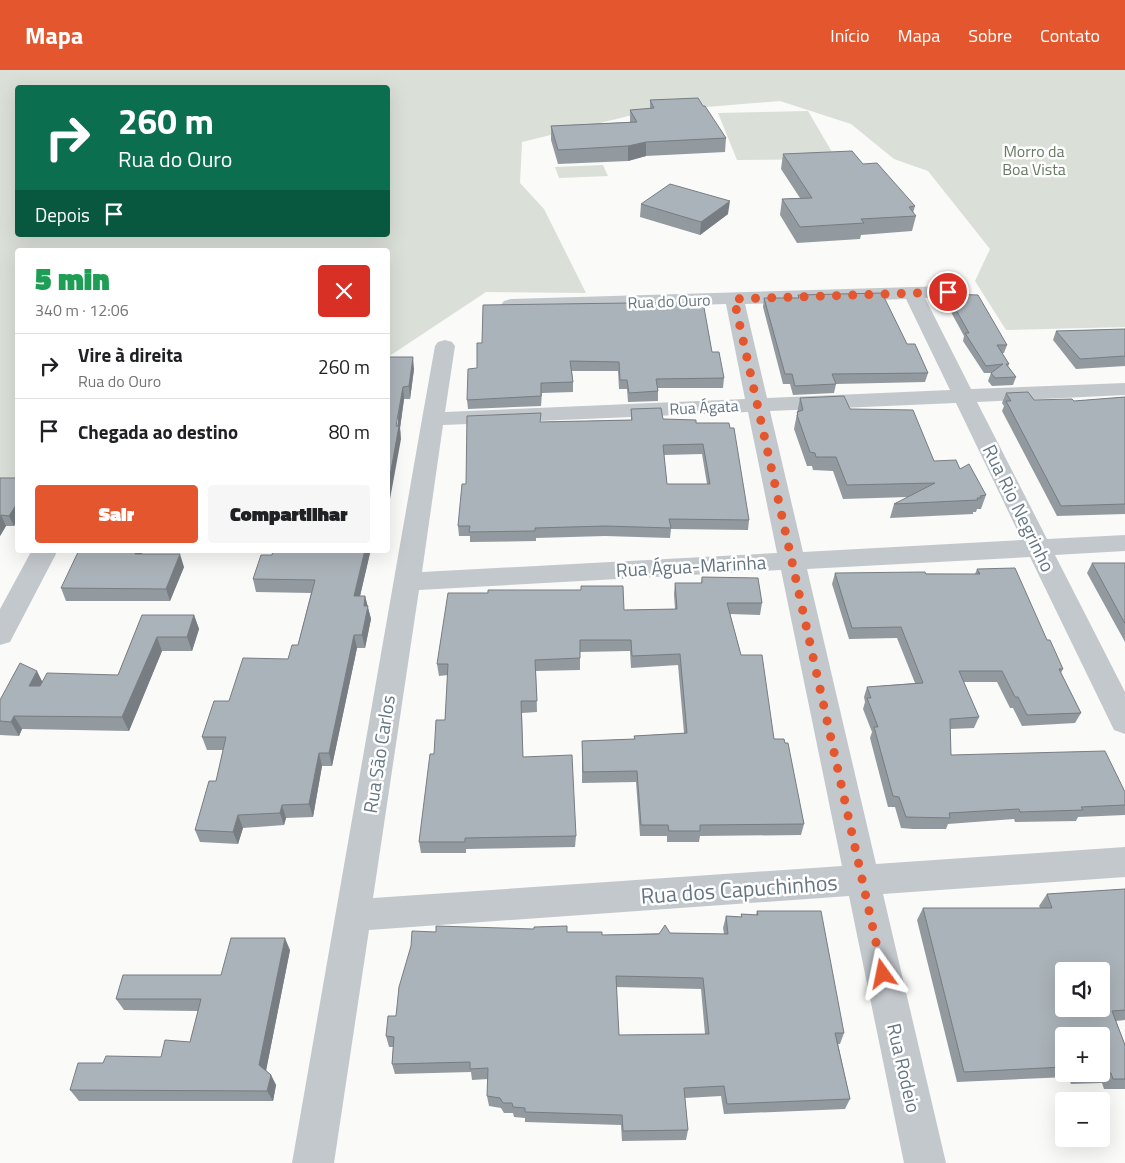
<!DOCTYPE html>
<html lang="pt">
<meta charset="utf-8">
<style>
:root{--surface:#fff;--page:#f6f6f6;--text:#202124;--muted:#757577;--line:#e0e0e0;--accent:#e4572e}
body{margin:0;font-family:"Titillium Web",sans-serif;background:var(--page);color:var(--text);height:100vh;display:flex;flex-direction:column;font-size:19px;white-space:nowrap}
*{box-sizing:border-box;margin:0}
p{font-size:16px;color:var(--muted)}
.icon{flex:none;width:28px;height:28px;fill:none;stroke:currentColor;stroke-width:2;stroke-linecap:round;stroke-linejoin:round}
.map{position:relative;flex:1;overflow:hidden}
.details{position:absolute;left:15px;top:178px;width:375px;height:305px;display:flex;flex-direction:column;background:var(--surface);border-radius:5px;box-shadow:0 5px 20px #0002}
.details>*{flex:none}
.hud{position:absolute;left:15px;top:15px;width:375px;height:152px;border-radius:5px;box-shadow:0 5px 20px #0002;background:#0b6e4f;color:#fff;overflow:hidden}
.fabs{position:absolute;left:1055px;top:892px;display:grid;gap:10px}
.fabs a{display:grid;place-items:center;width:55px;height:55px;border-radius:5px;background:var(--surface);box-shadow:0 5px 20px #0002;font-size:25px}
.pin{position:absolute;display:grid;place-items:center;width:42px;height:42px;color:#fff;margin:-21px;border:2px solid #fff;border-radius:50%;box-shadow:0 1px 5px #0007}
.me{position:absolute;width:55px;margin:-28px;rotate:348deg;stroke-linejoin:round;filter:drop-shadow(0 0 4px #0008)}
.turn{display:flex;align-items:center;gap:18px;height:105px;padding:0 20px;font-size:22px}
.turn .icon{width:65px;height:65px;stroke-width:2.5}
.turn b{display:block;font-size:35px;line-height:42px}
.then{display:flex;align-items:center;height:48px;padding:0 20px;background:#0003;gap:10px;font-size:19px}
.round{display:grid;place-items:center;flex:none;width:52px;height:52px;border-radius:5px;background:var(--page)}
.head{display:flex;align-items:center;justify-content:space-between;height:85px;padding:0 20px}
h1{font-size:30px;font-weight:800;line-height:38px;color:#1e9e55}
.button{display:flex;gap:10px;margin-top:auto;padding:10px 20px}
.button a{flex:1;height:58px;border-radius:5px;background:var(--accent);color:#fff;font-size:20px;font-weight:800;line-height:58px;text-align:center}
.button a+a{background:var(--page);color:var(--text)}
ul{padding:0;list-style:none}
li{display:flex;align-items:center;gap:15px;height:65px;padding:0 20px;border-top:1px solid var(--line)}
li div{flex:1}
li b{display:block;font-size:19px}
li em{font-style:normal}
header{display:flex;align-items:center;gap:30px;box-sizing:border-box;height:70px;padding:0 25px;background:var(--accent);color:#fff}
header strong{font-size:24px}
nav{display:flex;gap:28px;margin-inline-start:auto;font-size:18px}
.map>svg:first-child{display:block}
.green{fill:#dadfd7;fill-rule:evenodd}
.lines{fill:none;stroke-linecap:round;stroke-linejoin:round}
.minor{fill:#c3c8cc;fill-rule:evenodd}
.wall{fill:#929a9f;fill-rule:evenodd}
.shaded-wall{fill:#777d82}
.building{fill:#aab3b9;stroke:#777d82;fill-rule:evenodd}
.route{stroke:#e4572e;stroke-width:9;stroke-dasharray:0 16.2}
.labels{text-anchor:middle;stroke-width:5;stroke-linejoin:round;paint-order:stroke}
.far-park-label{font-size:16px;fill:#687a64;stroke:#fff}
.far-street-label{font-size:16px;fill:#657683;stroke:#fff}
.street-label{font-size:19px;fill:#657683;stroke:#fff}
.near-street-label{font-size:22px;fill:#657683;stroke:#fff}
</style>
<header>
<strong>Mapa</strong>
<nav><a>Início</a><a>Mapa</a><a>Sobre</a><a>Contato</a></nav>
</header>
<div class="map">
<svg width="1125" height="1093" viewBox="0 0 1125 1093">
<rect width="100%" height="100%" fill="#fafaf8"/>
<path class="green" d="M0,0H1125V257L1006,260L975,211L990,179L928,101L894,89L851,54L780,31L645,42L522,72L520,113L544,139L586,223L486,222L388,287V180H18L17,408H0ZM18,18H388V165H18Z
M808,41L836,89L737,90L718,43Z
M603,95L608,106L559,108L555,97Z"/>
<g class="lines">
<path class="minor" d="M948,216L955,218L957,222L955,226L925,228L971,319L1125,313V325L977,332L1047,469L1125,465V481L1055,485L1125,622V664L1114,660L1030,487L807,499L876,794L1125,777V807L883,824L946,1093H904L849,826L369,860L334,1093H292L422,349L435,276L438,272L445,270L452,272L455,276L445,342L745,329L726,234L511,241L504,239L501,235L504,231L511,229ZM906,229L950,320L767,328L745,234ZM956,333L1022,470L803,482L770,341ZM748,342L777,483L422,502L443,355ZM781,500L842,796L373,828L419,520Z
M32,480H58L10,572L0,575V539Z"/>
</g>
<path class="wall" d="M650,30L703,36L726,68L725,82L646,86L628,91L558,94L551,70V56L630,52V40L650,39Z
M783,84L863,94L915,136L913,143L916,146L912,161L861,165L860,169L797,173L780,145L782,129L800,128L781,99Z
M641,134L728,144L700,165L640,147Z
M947,224L1007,275L1004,283H1002L1009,294L1008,296L1016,307L1013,315L992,316L988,311L991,303H984L963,271L964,266L945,231Z
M798,225L907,274L928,303L925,312L836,314L834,323L793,325L790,314H783L763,237L764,228H798Z
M1125,259V296L1076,299L1053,270L1056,261Z
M477,273L712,282L724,308L723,318H658V331L628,332L627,319H619L618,301H572L573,312V322L542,323L541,336L468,339L467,330L477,298Z
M388,287L414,299L410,329H404L400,358L401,369Z
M1006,323L1034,330L1074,331L1125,327V444L1057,446L1002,341L1004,336L1002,333Z
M800,328L850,339L934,391L960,399L986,425L981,439H977L976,442H973V444L890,448L894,434L908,427L843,429L833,401L813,400L812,396H807L794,359Z
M631,339L663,349L696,353L749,450L748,460L671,459L670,468L605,466L536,468V471L470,472V466H459L458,456L466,414L541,352L631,350ZM702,384L707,414H667L664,385Z
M0,408H18V450L14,456H6L0,466Z
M273,480H374L373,483H370L360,526H365L371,549L365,578H357L332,696H322L313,747L286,748L284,755L243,758L238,774L200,772L195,760L216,711L223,680H207L202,667L229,631L288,589L298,575L311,523L256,522L253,509L272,485Z
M142,484L184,497L170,531H66L61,518Z
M1092,493H1125V572L1087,503Z
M977,499L1047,570L1063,599L1061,603L1081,643L1075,653L1022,656L1013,638H1010L997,612H963L979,647L974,658L950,659L951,685L1125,722V745L1078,747L1076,751L1015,752L1014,749L948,754L946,759H913L901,758L895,737H888L870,668L872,662L863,639L865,632L864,627L867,617L915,613L897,568L849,569L832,514L835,503L975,504Z
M702,507L762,533L760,545L730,544L741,585L774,669L785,673L804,754L801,765L700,766L699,772H667V766H640L636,712L582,713V671L634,669V666L684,663L678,595L631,598L630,581L580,582V600L536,601L537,642L522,643L523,687L576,766L575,777L466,779V783H421L419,772L434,684L445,650L448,605L439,606L437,594L624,540L675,539L674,524L675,513H701Z
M142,545H194L199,559L192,581H162L129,661L22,659L19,666L0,665V630L42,612L118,605Z
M1125,819V950L1116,951L1125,975V1019H1104L1102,1013L1071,1014L1068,1007L957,1012L917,850L923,838H1040L1039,836L1047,824ZM1064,966H1101V1004H1064Z
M757,841L844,963L840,974H838L850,1029L845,1039L724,1044L721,1026L685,1028L688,1060L686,1070L622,1071L621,1055L525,1052V1048L514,1047L513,1043H504L501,1038L489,1036L487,1026L488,1009L472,1010L471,1002L395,1004L392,994L393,977H389L386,966L436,862H567L602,865L670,863L724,864L723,858L726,846L741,847V844L756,845ZM616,917L701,919L705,964L619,965Z
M290,880L266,1000L271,1005L276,1015L273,1031H79L70,1020L103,993L161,987L190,972L198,941L124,940L116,929L221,905Z"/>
<path class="shaded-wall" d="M646,72V86L628,91V76Z
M730,131L728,144L700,165L701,152Z
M413,287L414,299L410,329L409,316Z
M403,317L404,329L400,358L401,369L388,440V417Z
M18,432V450L14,456L9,446Z
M1,445L6,456L0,466V447Z
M134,480H144L139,490L133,482Z
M365,480H369L370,483L357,539L354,526Z
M180,484L184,497L170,531L166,519Z
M365,526L371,549L365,578L362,565L364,536Z
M194,545L199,559L192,581L187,567Z
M354,565L357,578L332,696L329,683Z
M157,567L162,581L129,661L122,647Z
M37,601L44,615L36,630L29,616Z
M14,646L22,659L19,666L11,652Z
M319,683L322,696L313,747L309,734Z
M282,735L286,748L284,755L280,743Z
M238,745L243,758L238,774L233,762Z
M285,868L290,880L265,1006L259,995Z
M271,1005L276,1015L273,1031L267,1021Z"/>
<path class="building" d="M698,28L703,36H705L726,68L646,72L628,76L558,80L551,56L637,52L630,40L654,38L650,30Z
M852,81L863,94L877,93L915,136L909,137L916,146L861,149L864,153L800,157L782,129L812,128L783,84Z
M670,114L730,131L701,152L641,134Z
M882,223L907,274H915L928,303L832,304L836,314L795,316L792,304H785L764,228H799L798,225Z
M947,224L978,225L1007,275H997L1009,294H1006L1016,307L995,308L991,303L1003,294L986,296L965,263H969Z
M703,232L712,282H719L724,308L656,309L658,321L629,323L627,310H620L619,292L570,291L573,312L541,313V326L467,330L468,299L477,298V273H482L483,235Z
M1125,259V286L1080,289L1056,261Z
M388,287H413L409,316L403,317L396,356H399L388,417Z
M1028,322L1034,330L1072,329L1074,331L1125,327V434L1061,436L1006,331H1011L1006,323Z
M844,326L850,339L913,340L934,391L956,390L960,399L969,394L986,425L980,426L981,428H977L978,430L894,434L935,413L847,415L836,387H816L815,383L810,382L797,345H798L797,342L803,340L800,328Z
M661,338L663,349L696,350V353H729L730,358H734L749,450L669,449L671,458L605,456L535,458V461L469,462L470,456H458L462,414H466L467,346L541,343L540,352L632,350L631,339ZM703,374L710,414H667L663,375Z
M0,408H18V432L9,446L1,445L0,447Z
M79,480H134L133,482H136L135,484H180L166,519L61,518Z
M273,480H365L354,526H365L364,536H368L362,565H354L329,683H319L309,734L282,735L280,743L238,745L233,762L195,760L209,711H216L226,667H202L214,631H229L243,588L288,589L292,575H298L315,510L253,509L261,485H272Z
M1092,493H1125V553L1123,550Z
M1015,498L1047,570H1050L1063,599H1059L1081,643L1027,645L1018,627H1015L1002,601H959L979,647L950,649L951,685L1105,681L1125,722V735L1081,737L1083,740L1020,742L1019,739L949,743L950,748L906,747L899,727L893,726L874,657H878L867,628H871L867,617L923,613L901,557L852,558L835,503L925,502L926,504H980L977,499Z
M702,507L758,508L762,533H727L741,585H762L774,669H784L785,673H788L804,754L700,755V761H669L668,755H641L637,701L583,702L582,671L635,669L634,666L687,663L680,584L632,586L631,570H580V588L535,590L537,631H521L523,687L572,685L576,766L465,768V772H419L430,684H434L436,650H445L448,594H437L448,523H488V520H581V516H623L624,540L677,539L675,513H702Z
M142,545H194L187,567H157L122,647L14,646L11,652L0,651V630L20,593L37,601L29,616H40L47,603L118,605Z
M1125,819V940L1112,941L1125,975V1009H1113L1111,1003H1101V966H1064V997L964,1002L923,838H1052L1047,824ZM1064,901H1101V939H1064Z
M757,841H821L844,963H835L850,1029L727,1034L724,1016L684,1018L688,1060L623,1061L622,1045L525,1042V1038L513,1037L512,1033H503L500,1028L487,1026L488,998L470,999V992L392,994L394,967L386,966L388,946H396L399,917L411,876L412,861L436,862V856L534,859V857L567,856V862H602V865L659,864L665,855L670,863L728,864L726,846L742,847L741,844L758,845ZM616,906L703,908L709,964L619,965Z
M231,868H285L259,995L271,1005L267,1021L70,1020L78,993H103L106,986L161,987L165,970L190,972L201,929H116L123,905H221Z"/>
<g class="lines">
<path class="route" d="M883,904L734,229L948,222"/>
</g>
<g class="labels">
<g class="far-park-label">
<text x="1034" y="87">Morro da<tspan x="1034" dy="18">Boa Vista</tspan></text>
</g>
<g class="far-street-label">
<text transform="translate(669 231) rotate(-2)" y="6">Rua do Ouro</text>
<text transform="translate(704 337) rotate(-3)" y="6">Rua Ágata</text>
</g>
<g class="street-label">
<text transform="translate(1019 438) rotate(64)" y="7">Rua Rio Negrinho</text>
<text transform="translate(691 496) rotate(-3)" y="7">Rua Água-Marinha</text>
<text transform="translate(379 684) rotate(-81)" y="7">Rua São Carlos</text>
<text transform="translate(904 998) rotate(77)" y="7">Rua Rodeio</text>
</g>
<g class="near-street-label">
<text transform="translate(739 819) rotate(-4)" y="8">Rua dos Capuchinhos</text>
</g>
</g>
</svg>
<div class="fabs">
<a><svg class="icon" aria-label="sound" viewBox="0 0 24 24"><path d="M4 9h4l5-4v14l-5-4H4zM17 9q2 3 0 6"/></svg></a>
<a>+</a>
<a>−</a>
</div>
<div class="pin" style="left:948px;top:222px;background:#d93025"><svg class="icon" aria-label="arrive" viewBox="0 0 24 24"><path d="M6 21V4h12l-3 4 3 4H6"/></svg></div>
<svg class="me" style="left:883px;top:904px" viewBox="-20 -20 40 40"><path d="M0-17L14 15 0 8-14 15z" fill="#e4572e" stroke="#fff" stroke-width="4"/></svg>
<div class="hud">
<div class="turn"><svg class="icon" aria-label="right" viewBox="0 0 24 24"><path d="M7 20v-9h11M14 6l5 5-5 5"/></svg><div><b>260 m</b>Rua do Ouro</div></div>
<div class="then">Depois<svg class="icon" aria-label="arrive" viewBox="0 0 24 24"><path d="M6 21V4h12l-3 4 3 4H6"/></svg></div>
</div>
<section class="details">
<div class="head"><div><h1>5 min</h1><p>340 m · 12:06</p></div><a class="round" style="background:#d93025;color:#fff"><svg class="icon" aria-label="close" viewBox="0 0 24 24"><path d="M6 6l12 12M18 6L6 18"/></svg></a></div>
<ul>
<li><svg class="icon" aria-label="right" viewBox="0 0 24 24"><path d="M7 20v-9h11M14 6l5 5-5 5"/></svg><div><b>Vire à direita</b><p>Rua do Ouro</p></div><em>260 m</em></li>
<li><svg class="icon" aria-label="arrive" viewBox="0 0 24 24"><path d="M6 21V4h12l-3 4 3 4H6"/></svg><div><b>Chegada ao destino</b></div><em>80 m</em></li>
</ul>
<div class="button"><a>Sair</a><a>Compartilhar</a></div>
</section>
</div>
